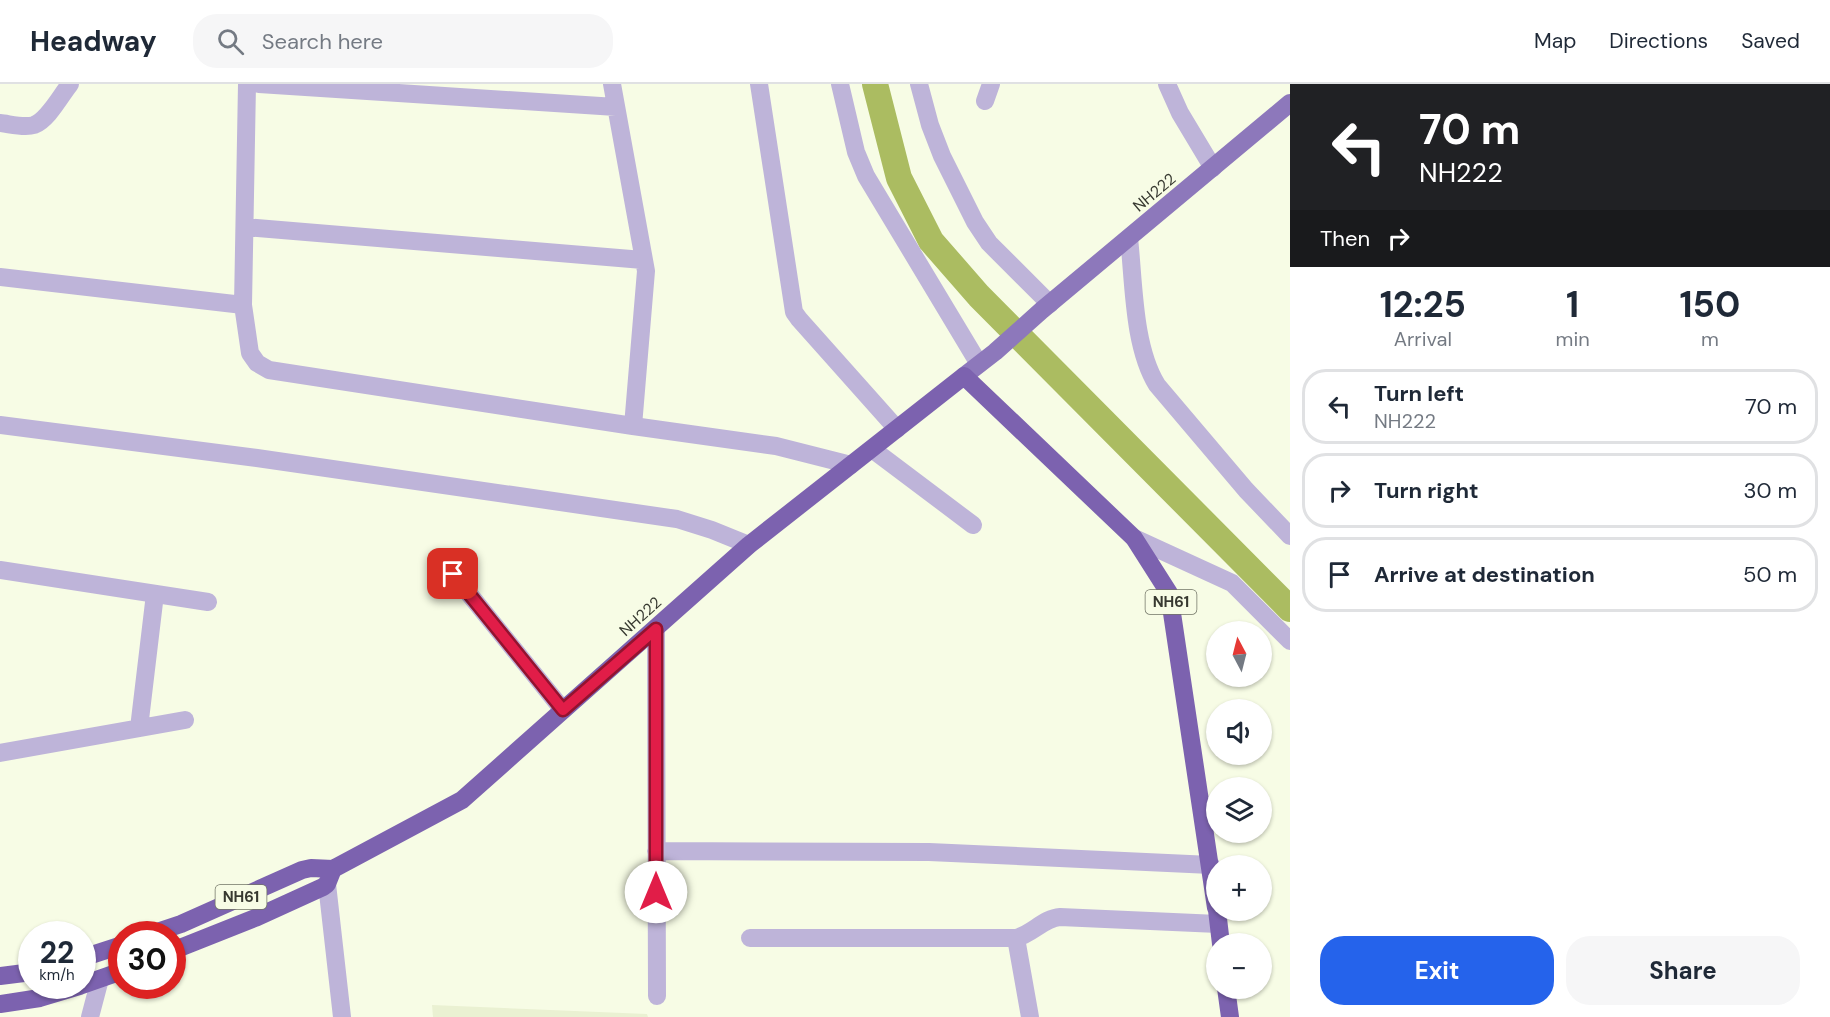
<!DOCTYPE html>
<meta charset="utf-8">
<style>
:root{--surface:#fff;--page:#f6f6f7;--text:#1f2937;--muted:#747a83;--line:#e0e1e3;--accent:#2563eb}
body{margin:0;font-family:"DM Sans",sans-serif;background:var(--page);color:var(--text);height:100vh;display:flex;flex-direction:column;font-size:22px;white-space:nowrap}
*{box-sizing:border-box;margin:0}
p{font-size:20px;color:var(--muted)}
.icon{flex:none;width:33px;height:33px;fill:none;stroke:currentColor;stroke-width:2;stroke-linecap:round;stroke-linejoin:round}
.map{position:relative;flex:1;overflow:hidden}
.details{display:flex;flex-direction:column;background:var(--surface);width:540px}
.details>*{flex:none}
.guide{background:#202124;color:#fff;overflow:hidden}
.needle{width:39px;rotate:353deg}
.tools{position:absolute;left:1206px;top:537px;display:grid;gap:12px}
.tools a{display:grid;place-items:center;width:66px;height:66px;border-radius:50%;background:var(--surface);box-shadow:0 2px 4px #0004;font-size:30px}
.speed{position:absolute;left:18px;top:837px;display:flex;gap:12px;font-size:30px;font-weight:700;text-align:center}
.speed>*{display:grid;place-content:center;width:78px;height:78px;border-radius:50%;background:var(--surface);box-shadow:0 2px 4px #0004;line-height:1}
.speed small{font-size:15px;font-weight:400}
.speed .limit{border:9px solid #d22;background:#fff;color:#111}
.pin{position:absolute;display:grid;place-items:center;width:51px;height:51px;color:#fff;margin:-26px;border-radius:12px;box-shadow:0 3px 9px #0006}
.me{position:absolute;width:66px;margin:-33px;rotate:0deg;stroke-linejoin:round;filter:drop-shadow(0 0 4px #0008)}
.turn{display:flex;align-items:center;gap:21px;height:126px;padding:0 30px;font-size:27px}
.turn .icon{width:78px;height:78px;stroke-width:2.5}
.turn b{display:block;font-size:42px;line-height:51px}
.then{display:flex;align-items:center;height:57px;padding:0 30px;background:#0003;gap:12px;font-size:22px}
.eta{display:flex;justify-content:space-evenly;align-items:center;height:102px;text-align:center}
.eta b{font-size:36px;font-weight:700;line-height:42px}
.action{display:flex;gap:12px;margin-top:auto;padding:12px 30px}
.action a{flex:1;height:69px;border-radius:24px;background:var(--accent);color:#fff;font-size:24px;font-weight:700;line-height:69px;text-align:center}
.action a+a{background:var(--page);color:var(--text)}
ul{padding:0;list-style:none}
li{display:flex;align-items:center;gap:18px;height:75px;margin:0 12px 9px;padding:0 18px;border:3px solid var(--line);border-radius:24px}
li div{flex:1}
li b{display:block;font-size:22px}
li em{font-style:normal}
header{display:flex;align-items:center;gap:36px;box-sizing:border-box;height:84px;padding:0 30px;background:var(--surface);border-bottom:2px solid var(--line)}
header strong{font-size:28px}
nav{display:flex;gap:33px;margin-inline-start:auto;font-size:21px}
.search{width:420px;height:54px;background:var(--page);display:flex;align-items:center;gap:15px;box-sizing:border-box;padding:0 21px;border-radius:24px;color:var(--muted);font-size:22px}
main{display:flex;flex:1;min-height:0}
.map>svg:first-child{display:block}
.built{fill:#eaf1d2}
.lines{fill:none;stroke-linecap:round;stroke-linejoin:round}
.canal{stroke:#abbc61;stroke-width:26}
.minor{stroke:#beb4d9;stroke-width:18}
.major{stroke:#8d78bb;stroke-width:18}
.highway{stroke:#7c62af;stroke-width:18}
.route-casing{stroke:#92132f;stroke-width:15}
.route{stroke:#e11d48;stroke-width:10}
.labels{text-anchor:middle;stroke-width:4.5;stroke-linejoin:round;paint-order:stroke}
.shield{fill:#f7fce5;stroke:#717466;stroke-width:1.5}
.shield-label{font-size:15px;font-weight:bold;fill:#373930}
.street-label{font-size:16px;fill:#373930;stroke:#f7fce5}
</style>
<header>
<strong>Headway</strong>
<div class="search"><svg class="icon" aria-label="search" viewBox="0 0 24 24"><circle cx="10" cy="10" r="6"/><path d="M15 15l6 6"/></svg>Search here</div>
<nav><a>Map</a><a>Directions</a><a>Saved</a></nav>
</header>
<main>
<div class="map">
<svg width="1290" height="933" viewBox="0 0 1290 933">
<rect width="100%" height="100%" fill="#f7fce5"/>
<path class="built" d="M432,921L647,930L648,933H433Z"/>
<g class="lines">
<path class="canal" d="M875,0L899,94L931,157L979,212L1290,525"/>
<path class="minor" d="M247,0L243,221L250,269L257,279L269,286L633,342
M259,0L616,23
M612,0L646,187L633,342L776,362L851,381
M759,0L794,228L799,235L897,345
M840,0L856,68L866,92L979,280
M919,0L930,41L942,72L975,138L989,159L1050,220
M1167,0L1180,29L1213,84
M985,17L991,0
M0,39C10,40 24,44 34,41C48,36 61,11 70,0
M245,143L643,176
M1129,154C1134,199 1133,262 1157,301L1246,406L1290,452
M0,193L243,221
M0,341L257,374L677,435L712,446L749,461
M872,365L973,441
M1134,454L1232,499L1290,557
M0,486L208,518
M453,490L563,626
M656,545L657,912
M139,644L155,510
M0,669L185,636
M656,767L929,768L1211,781
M327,800L342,933
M750,854H1016C1032,850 1044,834 1060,833L1218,840
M1016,854L1030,933
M90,933L100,895"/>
<path class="major" d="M964,292L995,268L1042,226L1290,19"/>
<path class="highway" d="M1217,826L1221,860
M151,850L181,840L302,786L311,784L333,785L462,716L749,461L964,292L1134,454L1169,509L1216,824
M172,867L255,834L323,803L327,800L333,785
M82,874L122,861
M0,892L32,888
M82,901L122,887
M1226,904L1230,933
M0,920L40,914L80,902"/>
</g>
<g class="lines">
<g class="route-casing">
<path id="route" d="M453,490L563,626L656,545V808"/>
</g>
<use href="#route" class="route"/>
</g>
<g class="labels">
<g class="shield">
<rect x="1145.5" y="506" width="51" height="24" rx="4.5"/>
<rect x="215.5" y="801" width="51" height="24" rx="4.5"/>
</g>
<g class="shield-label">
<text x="1171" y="523">NH61</text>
<text x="241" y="818">NH61</text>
</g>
<g class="street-label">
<text transform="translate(1154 108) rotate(-40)" y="6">NH222</text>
<text transform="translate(640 532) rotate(-42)" y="6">NH222</text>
</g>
</g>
</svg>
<div class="tools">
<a><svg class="needle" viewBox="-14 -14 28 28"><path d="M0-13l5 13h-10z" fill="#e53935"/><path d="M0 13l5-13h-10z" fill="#747a83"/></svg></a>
<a><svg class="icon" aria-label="sound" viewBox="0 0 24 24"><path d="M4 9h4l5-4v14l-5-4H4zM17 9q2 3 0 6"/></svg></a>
<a><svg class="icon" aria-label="layers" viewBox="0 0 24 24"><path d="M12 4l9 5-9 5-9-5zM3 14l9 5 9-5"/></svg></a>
<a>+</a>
<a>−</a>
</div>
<div class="speed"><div>22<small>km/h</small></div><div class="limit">30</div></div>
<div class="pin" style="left:453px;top:490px;background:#d93025"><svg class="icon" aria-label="arrive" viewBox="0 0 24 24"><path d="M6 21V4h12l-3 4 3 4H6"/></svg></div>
<svg class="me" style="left:656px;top:808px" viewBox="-20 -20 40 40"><circle r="19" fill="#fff"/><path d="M0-13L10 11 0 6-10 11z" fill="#e11d48"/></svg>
</div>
<section class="details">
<div class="guide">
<div class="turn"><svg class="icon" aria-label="left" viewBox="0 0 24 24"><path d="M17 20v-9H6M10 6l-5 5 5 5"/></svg><div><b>70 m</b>NH222</div></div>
<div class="then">Then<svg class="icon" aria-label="right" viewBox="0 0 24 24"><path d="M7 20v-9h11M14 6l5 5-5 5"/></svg></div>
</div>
<div class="eta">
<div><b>12:25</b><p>Arrival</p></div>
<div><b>1</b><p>min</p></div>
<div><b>150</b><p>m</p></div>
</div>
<ul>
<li><svg class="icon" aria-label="left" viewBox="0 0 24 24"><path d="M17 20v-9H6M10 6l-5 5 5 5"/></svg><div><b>Turn left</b><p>NH222</p></div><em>70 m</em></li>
<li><svg class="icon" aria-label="right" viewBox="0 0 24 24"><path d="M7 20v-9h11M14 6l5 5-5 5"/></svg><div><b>Turn right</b></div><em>30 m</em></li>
<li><svg class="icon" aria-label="arrive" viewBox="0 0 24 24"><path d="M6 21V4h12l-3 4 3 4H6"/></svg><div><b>Arrive at destination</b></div><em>50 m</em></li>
</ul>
<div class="action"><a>Exit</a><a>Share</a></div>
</section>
</main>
